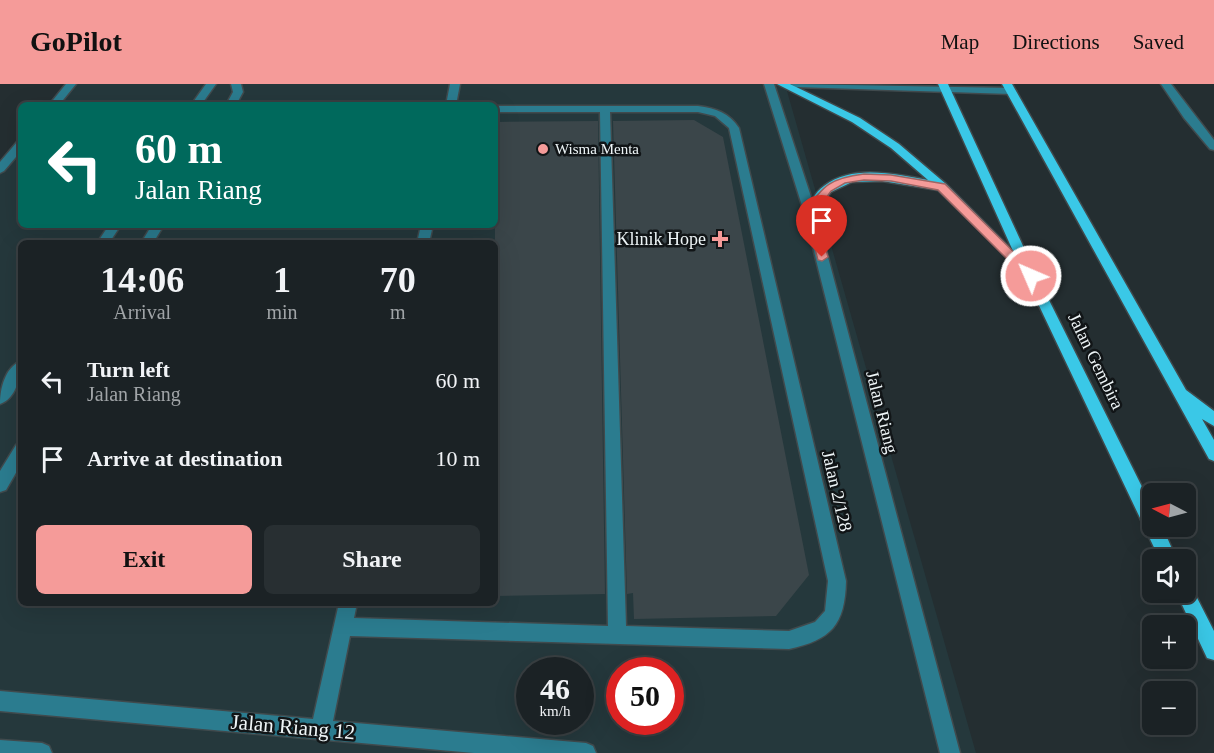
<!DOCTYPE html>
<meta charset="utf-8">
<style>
:root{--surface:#1b2225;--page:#282f32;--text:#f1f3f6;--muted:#a0a4a7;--line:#393f42;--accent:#f59b99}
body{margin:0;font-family:"Times New Roman",serif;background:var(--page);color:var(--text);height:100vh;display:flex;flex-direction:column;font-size:22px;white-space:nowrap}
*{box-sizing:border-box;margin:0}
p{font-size:20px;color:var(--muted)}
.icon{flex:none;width:33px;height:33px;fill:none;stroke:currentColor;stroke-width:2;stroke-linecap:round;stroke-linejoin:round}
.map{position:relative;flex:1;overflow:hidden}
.sheet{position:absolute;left:18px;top:156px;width:480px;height:366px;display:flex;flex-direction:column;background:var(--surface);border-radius:9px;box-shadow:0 6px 24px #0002,0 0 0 2px var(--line)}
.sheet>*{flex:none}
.guide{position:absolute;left:18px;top:18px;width:480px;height:126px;border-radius:9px;box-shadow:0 6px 24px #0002,0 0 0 2px var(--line);background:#00695c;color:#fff;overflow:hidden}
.needle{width:39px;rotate:276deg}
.tools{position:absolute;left:1142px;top:399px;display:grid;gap:12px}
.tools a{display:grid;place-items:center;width:54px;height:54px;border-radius:9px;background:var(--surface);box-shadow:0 6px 24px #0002,0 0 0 2px var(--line);font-size:30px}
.speed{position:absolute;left:516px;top:573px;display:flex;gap:12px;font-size:30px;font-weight:700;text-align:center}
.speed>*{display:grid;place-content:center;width:78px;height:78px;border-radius:50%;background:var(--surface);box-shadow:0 6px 24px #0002,0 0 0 2px var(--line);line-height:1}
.speed small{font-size:15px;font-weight:400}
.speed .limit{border:9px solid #d22;background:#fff;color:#111}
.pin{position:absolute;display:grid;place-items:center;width:51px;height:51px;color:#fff;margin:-62px -26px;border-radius:50% 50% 50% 0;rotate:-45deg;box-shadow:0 0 6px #0007}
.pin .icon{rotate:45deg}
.me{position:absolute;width:66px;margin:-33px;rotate:315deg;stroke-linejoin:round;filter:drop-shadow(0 0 4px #0008)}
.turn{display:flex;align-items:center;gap:21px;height:126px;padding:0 18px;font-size:27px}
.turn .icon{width:78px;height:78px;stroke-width:2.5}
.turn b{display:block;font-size:42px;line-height:51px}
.eta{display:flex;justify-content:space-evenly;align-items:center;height:102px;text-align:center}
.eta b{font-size:36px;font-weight:600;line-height:42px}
.button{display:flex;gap:12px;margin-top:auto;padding:12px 18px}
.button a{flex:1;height:69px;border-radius:9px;background:var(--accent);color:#111;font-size:24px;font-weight:600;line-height:69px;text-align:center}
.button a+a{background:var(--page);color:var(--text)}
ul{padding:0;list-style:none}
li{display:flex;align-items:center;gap:18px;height:78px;padding:0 18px}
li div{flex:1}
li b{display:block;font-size:22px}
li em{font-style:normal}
header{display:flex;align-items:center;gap:36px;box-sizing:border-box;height:84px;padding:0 30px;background:var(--accent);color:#111}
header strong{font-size:28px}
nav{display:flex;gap:33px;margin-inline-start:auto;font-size:21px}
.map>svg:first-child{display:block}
.built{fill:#25383c;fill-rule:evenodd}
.building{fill:#3b464a}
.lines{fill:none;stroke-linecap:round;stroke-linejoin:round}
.minor-casing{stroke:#404a4d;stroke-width:3}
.major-casing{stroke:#404a4d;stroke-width:3}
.minor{fill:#2b7c8f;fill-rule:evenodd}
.major{fill:#3ac8e7;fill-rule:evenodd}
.route{fill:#f59b99;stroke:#9f6563;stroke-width:1.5}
.poi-dot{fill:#f59b99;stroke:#111517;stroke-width:2}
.labels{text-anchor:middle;stroke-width:5;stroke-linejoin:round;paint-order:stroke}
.far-poi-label{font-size:15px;fill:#eef5f7;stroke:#111517;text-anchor:start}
.poi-label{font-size:18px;fill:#eef5f7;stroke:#111517;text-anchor:end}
.street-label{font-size:18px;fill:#eef5f7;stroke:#111517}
.near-street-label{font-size:21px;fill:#eef5f7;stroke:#111517}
</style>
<header>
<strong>GoPilot</strong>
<nav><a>Map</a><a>Directions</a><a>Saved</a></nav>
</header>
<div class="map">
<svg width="1214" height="669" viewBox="0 0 1214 669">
<rect width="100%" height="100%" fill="#242e31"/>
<path class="built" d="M71,0H785L976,669H0V85L21,60V141H495V21H54ZM21,159H495V519H21ZM530,586H580V638H530ZM620,586H670V638H620Z"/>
<path class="building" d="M694,36L723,53L809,491L776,532L634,535L633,509L627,510L613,37Z
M598,37L605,510L495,512V38Z"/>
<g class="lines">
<g class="minor-casing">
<path id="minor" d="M66,0H76L59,21H49Z
M206,0H216L201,21H191Z
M231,0H241L243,8L236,21H226L233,8Z
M450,0H460L456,21H446Z
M764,0H774L816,128L960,669H940L804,128Z
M791,0L1011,4L1016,7L1011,10L796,3Z
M1161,0H1171L1214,56V66L1210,65L1184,34Z
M495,22H698C716,24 729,29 739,44L846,497C845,541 831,556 789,565L350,552L333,637L586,659L593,662L596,669H474L0,627V607L313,635L339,519H357L354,534L608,542L600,28H495ZM610,28H698L715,32L729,44L828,497L825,527L815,538L789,547L626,542Z
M21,57V67L4,87L0,89V78L17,58Z
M109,141H121L109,159H97Z
M152,141H164L153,159H141Z
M421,141H433L429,159H417Z
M21,277C21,292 16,315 0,320C0,305 5,283 21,277Z
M21,359V380L6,406L0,408V387L16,361Z
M0,656L42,659L49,662L52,669H0Z"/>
</g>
<g class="major-casing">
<path id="major" d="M777,0H790L860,34L899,60L946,100L1013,167L938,0H948L1037,192L1152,423V442H1162L1177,476H1160L1024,190L938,106L882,97L852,98L831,108L814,131H806L804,128C810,119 815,108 824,102C852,80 895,90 928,96L891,64L852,38Z
M1002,0H1012L1186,306L1214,327V342L1202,335L1214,356V377L1209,375Z
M1185,499L1191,502L1214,547V576L1207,574L1176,508H1185Z"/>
</g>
<use href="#minor" class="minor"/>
<use href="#major" class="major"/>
</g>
<path class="route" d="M864,90L891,91L945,100L1035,189V195H1027L938,106L891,97L864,96L845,99L831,107L816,128L828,173L822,177L818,176L805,128C823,101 831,94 864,90Z"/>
<g class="poi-dot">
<circle cx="543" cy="65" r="6"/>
<path d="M717 146h6v6h6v6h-6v6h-6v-6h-6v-6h6z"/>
</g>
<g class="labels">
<g class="far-poi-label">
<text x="555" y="70">Wisma Menta</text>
</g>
<g class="poi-label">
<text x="706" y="161">Klinik Hope</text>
</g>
<g class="street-label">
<text transform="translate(1096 277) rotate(64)" y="6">Jalan Gembira</text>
<text transform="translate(882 328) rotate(76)" y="6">Jalan Riang</text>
<text transform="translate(837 407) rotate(77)" y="6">Jalan 2/128</text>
</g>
<g class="near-street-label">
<text transform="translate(293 643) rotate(5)" y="7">Jalan Riang 12</text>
</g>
</g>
</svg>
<div class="tools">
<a><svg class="needle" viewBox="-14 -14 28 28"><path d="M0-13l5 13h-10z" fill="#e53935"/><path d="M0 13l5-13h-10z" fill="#a0a4a7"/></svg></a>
<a><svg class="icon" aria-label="sound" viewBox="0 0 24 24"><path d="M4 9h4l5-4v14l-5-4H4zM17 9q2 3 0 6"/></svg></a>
<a>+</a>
<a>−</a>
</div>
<div class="speed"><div>46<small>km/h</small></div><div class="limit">50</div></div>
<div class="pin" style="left:822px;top:173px;background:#d93025"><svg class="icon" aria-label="arrive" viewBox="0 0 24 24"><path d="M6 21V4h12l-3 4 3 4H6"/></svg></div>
<svg class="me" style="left:1031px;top:192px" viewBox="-20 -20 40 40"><circle r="17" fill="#f59b99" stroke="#fff" stroke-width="3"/><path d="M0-11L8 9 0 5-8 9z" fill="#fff"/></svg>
<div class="guide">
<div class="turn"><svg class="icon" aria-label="left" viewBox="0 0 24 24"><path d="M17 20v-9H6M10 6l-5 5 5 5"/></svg><div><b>60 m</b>Jalan Riang</div></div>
</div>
<section class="sheet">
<div class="eta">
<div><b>14:06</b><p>Arrival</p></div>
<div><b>1</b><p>min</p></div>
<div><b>70</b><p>m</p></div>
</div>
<ul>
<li><svg class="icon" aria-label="left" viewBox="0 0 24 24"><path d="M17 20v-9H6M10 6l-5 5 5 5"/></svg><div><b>Turn left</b><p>Jalan Riang</p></div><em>60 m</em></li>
<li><svg class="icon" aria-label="arrive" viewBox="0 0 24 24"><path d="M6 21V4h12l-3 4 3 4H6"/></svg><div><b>Arrive at destination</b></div><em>10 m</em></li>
</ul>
<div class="button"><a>Exit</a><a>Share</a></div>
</section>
</div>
